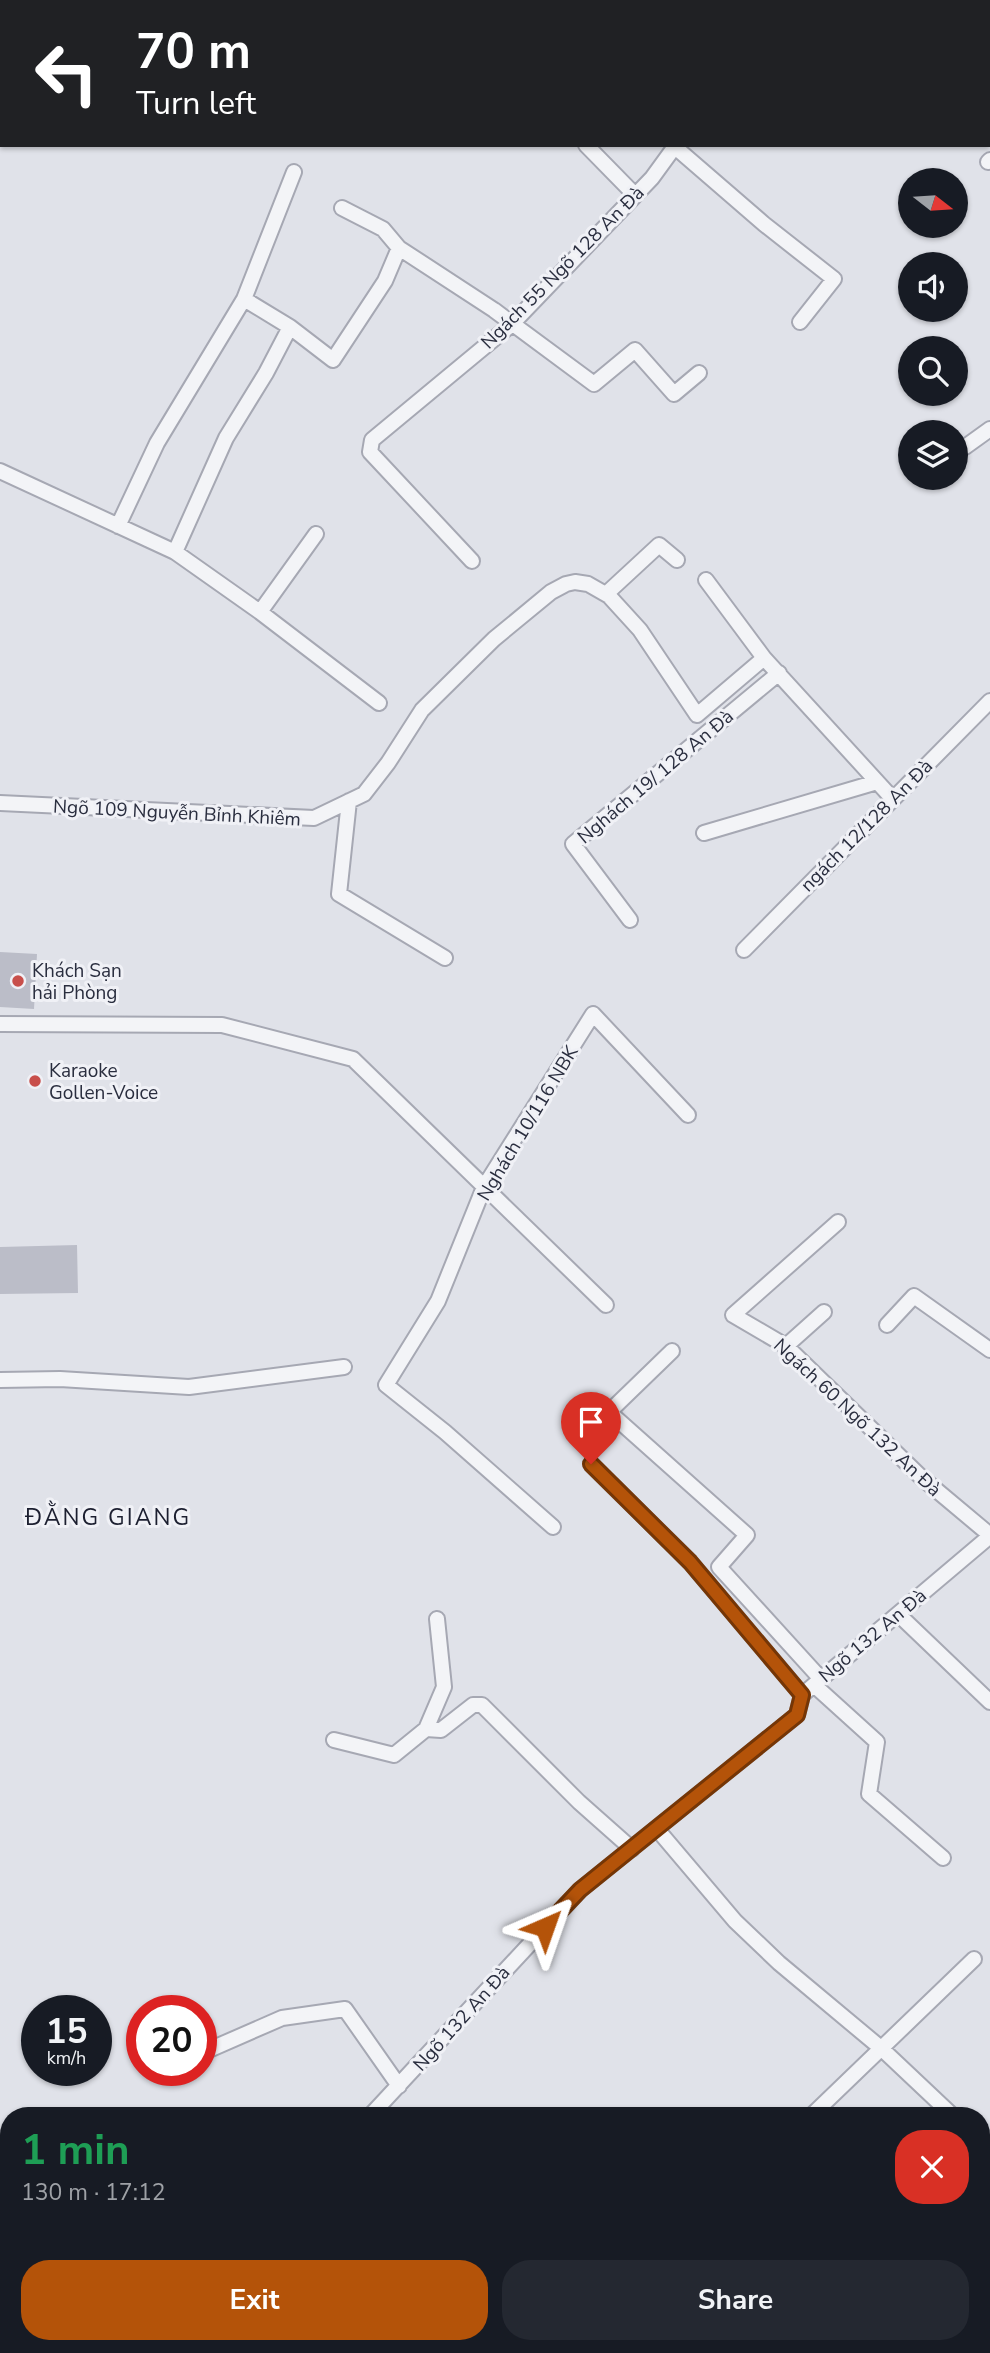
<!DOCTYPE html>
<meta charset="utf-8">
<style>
:root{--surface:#171b24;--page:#242831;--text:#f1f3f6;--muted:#9ea1a6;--accent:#b45309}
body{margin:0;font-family:"Nunito Sans",sans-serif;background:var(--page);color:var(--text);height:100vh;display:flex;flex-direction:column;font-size:26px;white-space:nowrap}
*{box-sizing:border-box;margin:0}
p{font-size:23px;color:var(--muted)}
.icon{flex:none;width:38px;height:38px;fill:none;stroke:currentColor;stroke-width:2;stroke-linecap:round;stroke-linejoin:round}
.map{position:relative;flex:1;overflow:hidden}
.panel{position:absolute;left:0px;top:2107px;width:990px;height:247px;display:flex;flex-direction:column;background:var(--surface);border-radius:28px 28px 0 0;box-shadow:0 2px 5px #0004}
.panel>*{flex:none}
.top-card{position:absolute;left:0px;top:0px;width:990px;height:147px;box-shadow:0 2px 5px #0004;background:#202124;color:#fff;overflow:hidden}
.needle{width:46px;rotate:107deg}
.controls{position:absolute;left:898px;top:168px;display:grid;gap:14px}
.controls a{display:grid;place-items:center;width:70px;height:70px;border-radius:50%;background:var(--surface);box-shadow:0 2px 5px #0004;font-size:35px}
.speed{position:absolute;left:21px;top:1995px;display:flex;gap:14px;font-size:35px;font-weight:700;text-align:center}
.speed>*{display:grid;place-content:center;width:91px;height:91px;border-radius:50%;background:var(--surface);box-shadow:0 2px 5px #0004;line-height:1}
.speed small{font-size:18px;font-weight:400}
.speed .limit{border:10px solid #d22;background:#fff;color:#111}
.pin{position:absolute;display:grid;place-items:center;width:60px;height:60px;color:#fff;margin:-72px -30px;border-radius:50% 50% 50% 0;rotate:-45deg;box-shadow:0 0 7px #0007}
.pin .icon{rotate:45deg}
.me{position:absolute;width:77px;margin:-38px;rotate:43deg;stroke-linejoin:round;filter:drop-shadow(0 0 5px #0008)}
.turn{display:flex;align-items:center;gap:24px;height:147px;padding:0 21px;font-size:32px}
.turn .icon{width:91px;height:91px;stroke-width:2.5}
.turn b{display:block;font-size:49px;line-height:60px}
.round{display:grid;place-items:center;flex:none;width:74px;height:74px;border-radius:28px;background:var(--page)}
.overview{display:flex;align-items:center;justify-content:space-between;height:119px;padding:0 21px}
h1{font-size:42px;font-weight:700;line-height:52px;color:#1e9e55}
.primary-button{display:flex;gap:14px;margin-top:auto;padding:14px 21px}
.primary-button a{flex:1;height:80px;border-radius:28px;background:var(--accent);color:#fff;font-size:28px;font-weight:700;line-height:80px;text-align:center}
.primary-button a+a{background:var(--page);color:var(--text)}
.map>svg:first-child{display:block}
.building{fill:#bbbdc8}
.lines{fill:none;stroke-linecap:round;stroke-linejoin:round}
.service-casing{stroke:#a6a8b3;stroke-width:18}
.trunk-casing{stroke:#888d9f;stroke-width:42}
.service{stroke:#f3f4f7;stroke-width:14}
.trunk{stroke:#fff;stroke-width:38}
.route-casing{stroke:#753606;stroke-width:18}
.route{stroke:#b45309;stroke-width:12}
.poi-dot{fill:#c84f4b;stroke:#f0f1f6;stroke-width:2.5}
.labels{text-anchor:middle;stroke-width:6;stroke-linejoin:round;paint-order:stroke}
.street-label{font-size:19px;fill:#2a2e3f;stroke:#f0f1f6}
.poi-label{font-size:19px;fill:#2a2e3f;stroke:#f0f1f6;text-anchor:start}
.quarter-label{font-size:23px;letter-spacing:2px;fill:#1c1f30;stroke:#f0f1f6}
</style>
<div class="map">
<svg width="990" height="2353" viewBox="0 0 990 2353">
<rect width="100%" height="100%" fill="#e0e2e9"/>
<path class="building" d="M0,952L37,954L34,1009L0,1007Z
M77,1245L78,1293L0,1294V1247Z"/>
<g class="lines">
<g class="service-casing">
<path id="service" d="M312,0L316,2
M955,0L958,2
M544,2L545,0
M789,2L791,0
M989,35L990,36
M586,145L635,195
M675,147L764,224L834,279L800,322
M988,162L990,160
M342,208L383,229L399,248
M244,299L290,327L333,360L385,281L399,248L494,310L594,384L635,350L674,394L699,373
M965,447L990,429
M0,471L175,552L260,612L379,703
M118,526L157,443L244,299L294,172
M175,552L226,438L266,373L290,327
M472,561L370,452L372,440L512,324L652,178L676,145
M706,580L764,658L892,798
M606,594L659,545L677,560
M260,612L316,534
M349,801L339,894L445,958
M0,803L314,818L364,794L388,763L422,710L494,639L551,592L566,584L575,582L588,584L609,596L640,630L697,715L764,658
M704,833L877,782
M630,920L573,844L779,673
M744,950L990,701
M0,1024L222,1025L353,1059L606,1305
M838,1222L733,1315L786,1346L922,1478L990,1535
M887,1325L914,1296L990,1350
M786,1346L824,1312
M0,1380L60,1379L189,1387L344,1367
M609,1412L672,1351
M580,1435L609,1412L747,1535L719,1567L821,1679
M591,1464L690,1562L802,1695
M553,1527L445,1432L386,1385L438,1301L484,1187L593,1014L688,1115
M898,1614L990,1702
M814,1685L877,1742L869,1794L943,1858
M426,1729L444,1687L437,1619
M334,1740L394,1755L426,1729L441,1730L473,1705H482L579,1802L632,1849
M657,1829L735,1921L779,1963L882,2049L953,2116
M211,2049L282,2018L345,2009L399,2086
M370,2116L580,1890L797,1715L802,1695L990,1536
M811,2116L974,1959
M982,2141L990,2148
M0,2244L9,2243
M388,2345L398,2353
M314,2353L321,2345
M593,2353L598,2345"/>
</g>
<g class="trunk-casing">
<path id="trunk" d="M18,2L19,0
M0,106L2,96"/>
</g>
<use href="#service" class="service"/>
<use href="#trunk" class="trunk"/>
</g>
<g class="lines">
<g class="route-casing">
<path id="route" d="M545,1927L580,1890L797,1715L802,1695L690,1562L591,1464"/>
</g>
<use href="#route" class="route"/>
</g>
<g class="poi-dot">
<circle cx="18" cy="981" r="7"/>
<circle cx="35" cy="1081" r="7"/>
</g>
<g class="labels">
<g class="street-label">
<text transform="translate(562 267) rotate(-45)" y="7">Ngách 55 Ngõ 128 An Đà</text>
<text transform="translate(655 776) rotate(-40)" y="7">Nghách 19/ 128 An Đà</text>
<text transform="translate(177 812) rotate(3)" y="7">Ngõ 109 Nguyễn Bỉnh Khiêm</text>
<text transform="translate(866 825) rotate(-45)" y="7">ngách 12/128 An Đà</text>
<text transform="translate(527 1123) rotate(-59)" y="7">Nghách 10/116 NBK</text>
<text transform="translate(858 1417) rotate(43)" y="7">Ngách 60 Ngõ 132 An Đà</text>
<text transform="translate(872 1635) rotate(-40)" y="7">Ngõ 132 An Đà</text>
<text transform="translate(461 2018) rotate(-48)" y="7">Ngõ 132 An Đà</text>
</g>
<g class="poi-label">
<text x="32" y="977">Khách Sạn<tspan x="32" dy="22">hải Phòng</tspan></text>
<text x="49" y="1077">Karaoke<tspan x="49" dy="22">Gollen-Voice</tspan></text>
</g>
<g class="quarter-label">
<text x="108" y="1525">ĐẰNG GIANG</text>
</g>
</g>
</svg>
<div class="controls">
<a><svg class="needle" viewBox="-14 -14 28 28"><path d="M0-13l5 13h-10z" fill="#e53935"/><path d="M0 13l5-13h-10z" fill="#9ea1a6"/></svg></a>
<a><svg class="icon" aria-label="sound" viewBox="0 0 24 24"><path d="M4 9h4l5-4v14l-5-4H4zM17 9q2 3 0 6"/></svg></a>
<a><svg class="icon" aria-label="search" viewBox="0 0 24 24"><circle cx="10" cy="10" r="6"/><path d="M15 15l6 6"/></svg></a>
<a><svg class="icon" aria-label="layers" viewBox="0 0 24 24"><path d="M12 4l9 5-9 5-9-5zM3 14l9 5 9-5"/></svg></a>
</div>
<div class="speed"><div>15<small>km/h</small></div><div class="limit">20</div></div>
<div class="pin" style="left:591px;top:1464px;background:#d93025"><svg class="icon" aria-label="arrive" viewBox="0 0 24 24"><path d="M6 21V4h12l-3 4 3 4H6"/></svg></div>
<svg class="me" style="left:545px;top:1927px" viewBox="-20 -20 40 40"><path d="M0-17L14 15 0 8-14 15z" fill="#b45309" stroke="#fff" stroke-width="4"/></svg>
<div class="top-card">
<div class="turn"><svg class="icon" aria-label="left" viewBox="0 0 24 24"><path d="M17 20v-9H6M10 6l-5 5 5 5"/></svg><div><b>70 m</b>Turn left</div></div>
</div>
<section class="panel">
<div class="overview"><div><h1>1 min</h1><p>130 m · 17:12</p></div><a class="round" style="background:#d93025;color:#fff"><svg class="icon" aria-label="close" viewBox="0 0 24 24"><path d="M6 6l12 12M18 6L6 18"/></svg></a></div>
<div class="primary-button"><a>Exit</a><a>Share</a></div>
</section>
</div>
